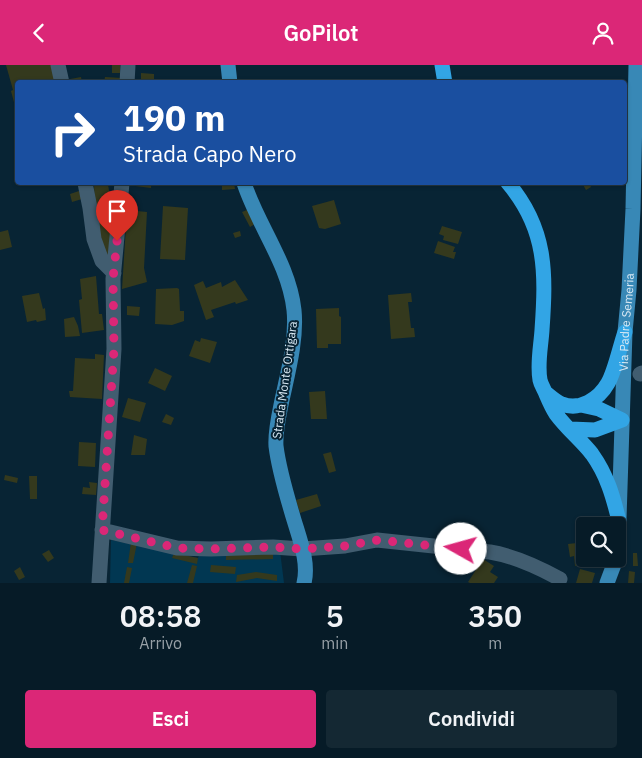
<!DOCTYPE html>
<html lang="it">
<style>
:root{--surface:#061b27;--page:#142833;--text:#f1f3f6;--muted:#98a1a7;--line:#273944;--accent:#db2777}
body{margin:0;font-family:"IBM Plex Sans",sans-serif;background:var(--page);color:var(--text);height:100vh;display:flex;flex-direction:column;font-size:19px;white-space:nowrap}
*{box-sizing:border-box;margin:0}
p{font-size:16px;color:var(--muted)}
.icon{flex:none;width:28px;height:28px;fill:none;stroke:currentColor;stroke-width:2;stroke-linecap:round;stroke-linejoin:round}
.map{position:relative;height:518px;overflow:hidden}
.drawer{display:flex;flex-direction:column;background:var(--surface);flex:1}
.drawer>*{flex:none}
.hud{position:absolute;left:15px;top:15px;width:612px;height:105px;border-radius:5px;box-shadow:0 1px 4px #0004,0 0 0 1px var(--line);background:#1a4fa0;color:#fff;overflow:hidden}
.fabs{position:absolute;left:576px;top:452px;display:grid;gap:10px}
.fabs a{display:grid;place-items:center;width:50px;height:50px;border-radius:5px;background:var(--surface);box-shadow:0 1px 4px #0004,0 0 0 1px var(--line);font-size:25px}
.pin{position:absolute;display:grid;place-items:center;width:42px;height:42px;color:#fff;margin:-51px -21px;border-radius:50% 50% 50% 0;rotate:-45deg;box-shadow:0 0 5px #0007}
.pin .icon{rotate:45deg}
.me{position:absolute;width:55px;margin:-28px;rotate:277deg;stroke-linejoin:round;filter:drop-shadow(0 0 4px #0008)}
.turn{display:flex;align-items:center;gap:18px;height:105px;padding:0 25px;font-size:22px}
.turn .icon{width:65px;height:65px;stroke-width:2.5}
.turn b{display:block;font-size:35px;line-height:42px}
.eta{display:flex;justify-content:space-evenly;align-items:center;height:85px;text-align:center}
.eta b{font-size:30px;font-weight:600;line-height:35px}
.button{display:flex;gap:10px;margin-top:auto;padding:10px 25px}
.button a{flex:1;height:58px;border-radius:5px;background:var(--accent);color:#fff;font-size:20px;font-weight:600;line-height:58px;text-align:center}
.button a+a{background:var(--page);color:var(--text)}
header{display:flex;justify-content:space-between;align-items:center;height:65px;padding:0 25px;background:var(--accent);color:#fff;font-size:22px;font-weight:600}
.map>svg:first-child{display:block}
.green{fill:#013752}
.building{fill:#34391d}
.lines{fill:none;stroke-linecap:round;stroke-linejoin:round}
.minor{stroke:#415d70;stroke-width:15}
.major{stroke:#3888b6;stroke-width:15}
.highway{stroke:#32a5e5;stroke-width:15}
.route{stroke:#db2777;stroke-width:9;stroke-dasharray:0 16.2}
.labels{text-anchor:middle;stroke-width:4;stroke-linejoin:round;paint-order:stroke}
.street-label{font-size:12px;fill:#d9e9f4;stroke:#082434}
</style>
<header><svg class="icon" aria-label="back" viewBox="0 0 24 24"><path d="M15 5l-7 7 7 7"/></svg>GoPilot<svg class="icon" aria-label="person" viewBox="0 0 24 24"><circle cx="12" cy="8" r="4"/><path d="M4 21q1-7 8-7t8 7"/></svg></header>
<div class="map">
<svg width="642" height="518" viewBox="0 0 642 518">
<rect width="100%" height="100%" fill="#082434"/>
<path class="green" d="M111,475L198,493L200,488L280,486L284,518H110Z"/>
<path class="building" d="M6,0H54L58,15L48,18H18V40L15,41L11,26L13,25Z
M112,0H120V8H112Z
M141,8L154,9V14H141Z
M81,12L82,18H66L65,15Z
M105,12L122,13V18H104Z
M97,118H113V120H108L114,150L110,151L112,161L111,190L105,191L95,145L94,120L97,119Z
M135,118H151V123L135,121Z
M222,118H234L235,124L222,125Z
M582,118H589L591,122L586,125Z
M79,126L82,134L72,137L70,129Z
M334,135L341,159L325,164L319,163L312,141Z
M163,141L188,143L185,195L160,194Z
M127,145L147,147L144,203L147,217L122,224Z
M247,145L255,159L250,162L242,147Z
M442,161L462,167L458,179L443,175L444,171L439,169Z
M8,165L12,182L0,185V167Z
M240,166L241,171L235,173L233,168Z
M438,176L455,182L453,187H456L454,194L434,188Z
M96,211L99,249H102L104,265L82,268L79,235L82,234L80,214Z
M235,215L248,235L236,239L235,237L211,245L214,252L206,255L194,220L203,216L206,223L221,217L222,222Z
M177,223L179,224L180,246H184V256L172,260L155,259L156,224Z
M39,228L43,244L45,243L46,255L37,257L36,255L27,257L22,231Z
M411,228L412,237H408L411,263H414L415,272L391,274L388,230Z
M127,241L140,242L139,251L127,250Z
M339,243V251L341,252V279H328V283H317L316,244Z
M74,252L78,261L80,271L65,272L64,254Z
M201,273L217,277L210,298L189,291L195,275L200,277Z
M95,289L104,290L102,334L70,332L69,326H73L75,293L95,294Z
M155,303L172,311L165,326L148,318Z
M325,326L327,354H311L309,327Z
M128,333L146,338L140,357L122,352Z
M166,349L174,353L171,360L162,357Z
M134,370L147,374L145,390H131Z
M79,377L96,378L95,402L78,401Z
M331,387L336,406L329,408L323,389Z
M5,410L18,413L17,418L4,415Z
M29,411H37V434H30Z
M89,417L97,418L96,430L82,429L83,422L90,423Z
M317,429L321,441L300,448L296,435Z
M131,477L137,478L133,498H128Z
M585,477V494H593V498L575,501L574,491L570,492L568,479Z
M49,485L54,493L48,497L42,489Z
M273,486V494L226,495V488Z
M174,488L198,493L197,499L172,493Z
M633,488H637L638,501H633Z
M483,494L494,501L490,507L498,512L494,518H470L468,517Z
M192,500L197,501L193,518H187Z
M211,500L236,502L235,509L210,507Z
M20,502L25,512L19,515L14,506Z
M127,502L132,503L129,518H124Z
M580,504L595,508L592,518H576Z
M629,506L635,507L634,518H628Z
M256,507L277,510V516L257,513L236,517L237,510Z"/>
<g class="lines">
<path class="minor" d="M58,0L62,18
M127,18L128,0
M85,118L90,143L94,174L102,196L114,208
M640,309L642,308
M102,465L177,483L211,484L273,482L302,484L345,481L377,475L490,487C515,491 538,502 560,514
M99,518L114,284L113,214L122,118"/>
<g class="major">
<path d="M228,0L230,18"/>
<path d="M244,118C258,161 289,199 294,245C297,274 288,307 282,335C279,350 275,366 276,381C279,406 287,431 294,455C300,475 309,498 304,518"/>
<path id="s1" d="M618,485L625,267L629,225L633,144L636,0"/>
<path d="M607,518L616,494"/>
</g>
<path class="highway" d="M442,0L445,18
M508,118C547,164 546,208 542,265C541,281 537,299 540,315C541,320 544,324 546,329C549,336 552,343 556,349C567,364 581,375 592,389C607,410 613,431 619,456
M546,328C551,332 556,337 562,339C580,346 599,334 608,318C615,306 620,281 625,267
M581,340L599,344L622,355
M570,364L595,365L622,355"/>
</g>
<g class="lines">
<path class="route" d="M117,176L113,214L114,284L102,465L177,483L211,484L273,482L302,484L345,481L378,475L461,484"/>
</g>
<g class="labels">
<g class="street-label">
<text dy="4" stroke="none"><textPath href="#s1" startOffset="228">Via Padre Semeria</textPath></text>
<text transform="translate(285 315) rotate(-82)" y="4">Strada Monte Ortigara</text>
</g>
</g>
</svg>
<div class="fabs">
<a><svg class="icon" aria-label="search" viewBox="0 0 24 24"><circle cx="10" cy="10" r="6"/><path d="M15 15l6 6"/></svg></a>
</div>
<div class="pin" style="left:117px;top:176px;background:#d93025"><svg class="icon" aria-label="arrive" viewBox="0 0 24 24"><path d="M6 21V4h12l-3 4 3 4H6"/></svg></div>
<svg class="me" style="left:461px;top:484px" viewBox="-20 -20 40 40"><circle r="19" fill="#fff"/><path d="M0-13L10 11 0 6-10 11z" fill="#db2777"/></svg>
<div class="hud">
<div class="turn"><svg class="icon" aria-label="right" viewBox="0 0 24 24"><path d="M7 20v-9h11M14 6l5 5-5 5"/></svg><div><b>190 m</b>Strada Capo Nero</div></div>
</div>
</div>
<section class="drawer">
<div class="eta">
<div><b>08:58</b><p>Arrivo</p></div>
<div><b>5</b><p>min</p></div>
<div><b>350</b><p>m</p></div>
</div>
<div class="button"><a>Esci</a><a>Condividi</a></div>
</section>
